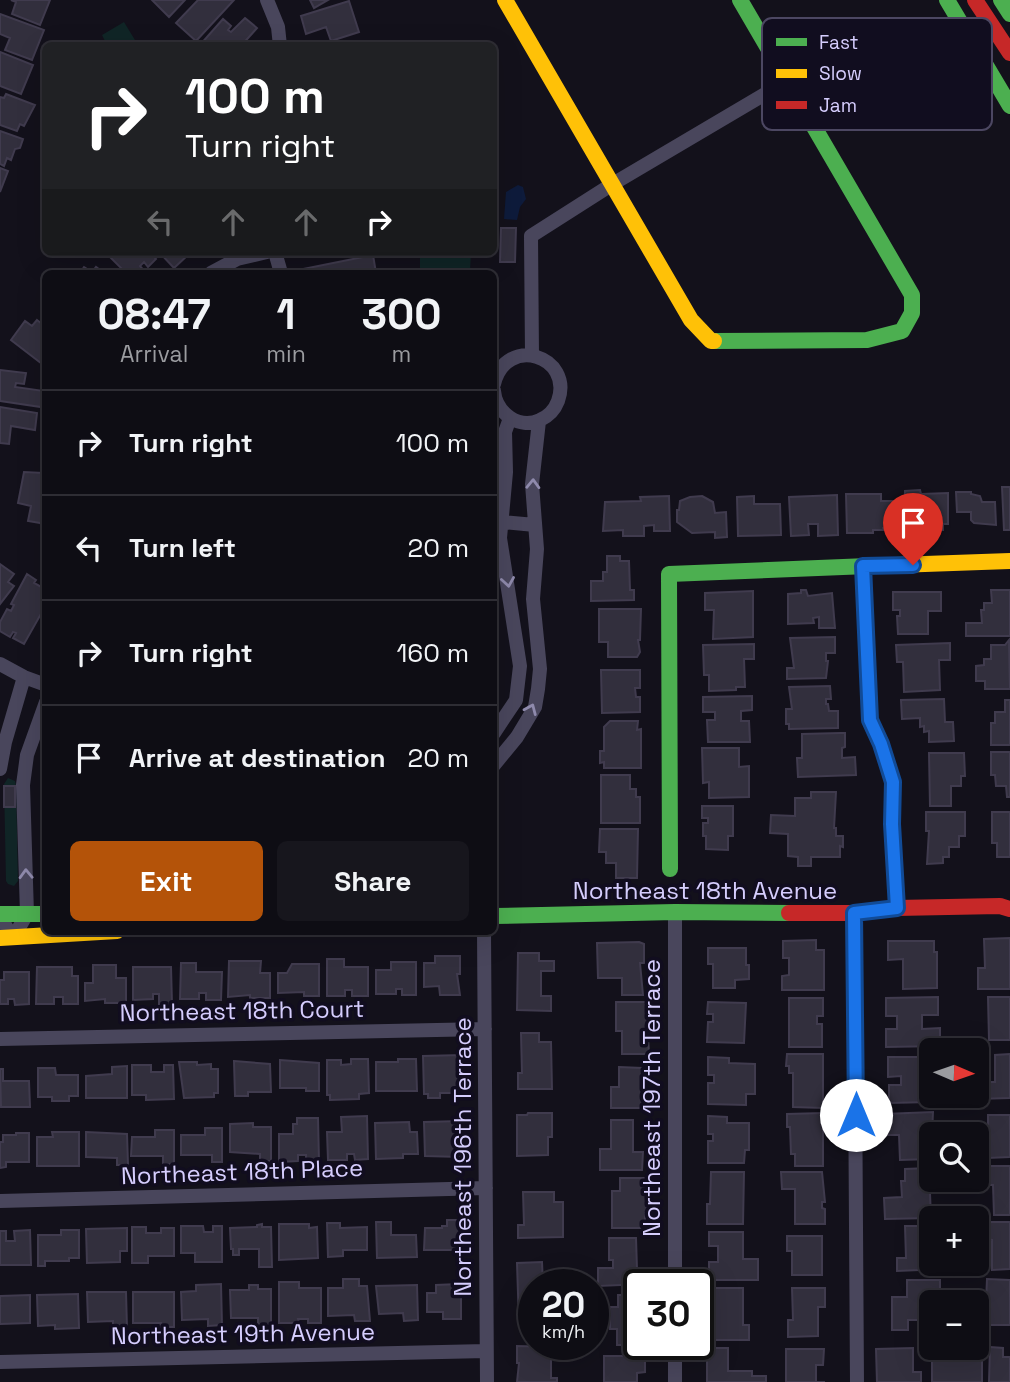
<!DOCTYPE html>
<meta charset="utf-8">
<style>
:root{--surface:#0e0d14;--page:#17161d;--text:#f1f3f6;--muted:#9b9ca0;--line:#2e2d34;--accent:#b45309}
body{margin:0;font-family:"Space Grotesk",sans-serif;background:var(--page);color:var(--text);height:100vh;display:flex;flex-direction:column;font-size:26px;white-space:nowrap}
*{box-sizing:border-box;margin:0}
p{font-size:23px;color:var(--muted)}
.icon{flex:none;width:38px;height:38px;fill:none;stroke:currentColor;stroke-width:2;stroke-linecap:round;stroke-linejoin:round}
.map{position:relative;flex:1;overflow:hidden}
.panel{position:absolute;left:42px;top:270px;width:455px;height:665px;display:flex;flex-direction:column;background:var(--surface);border-radius:10px;box-shadow:0 7px 28px #0002,0 0 0 2px var(--line)}
.panel>*{flex:none}
.guide{position:absolute;left:42px;top:42px;width:455px;height:214px;border-radius:10px;box-shadow:0 7px 28px #0002,0 0 0 2px var(--line);background:#202124;color:#fff;overflow:hidden}
.needle{width:46px;rotate:92deg}
.fabs{position:absolute;left:919px;top:1038px;display:grid;gap:14px}
.fabs a{display:grid;place-items:center;width:70px;height:70px;border-radius:10px;background:var(--surface);box-shadow:0 7px 28px #0002,0 0 0 2px var(--line);font-size:35px}
.speed{position:absolute;left:518px;top:1269px;display:flex;gap:14px;font-size:35px;font-weight:700;text-align:center}
.speed>*{display:grid;place-content:center;width:91px;height:91px;border-radius:50%;background:var(--surface);box-shadow:0 7px 28px #0002,0 0 0 2px var(--line);line-height:1}
.speed small{font-size:18px;font-weight:400}
.speed .limit{border:4px solid #111;border-radius:10px;background:#fff;color:#111}
.pin{position:absolute;display:grid;place-items:center;width:60px;height:60px;color:#fff;margin:-72px -30px;border-radius:50% 50% 50% 0;rotate:-45deg;box-shadow:0 0 7px #0007}
.pin .icon{rotate:45deg}
.me{position:absolute;width:77px;margin:-38px;rotate:0deg;stroke-linejoin:round;filter:drop-shadow(0 0 5px #0008)}
.turn{display:flex;align-items:center;gap:24px;height:147px;padding:0 28px;font-size:32px}
.turn .icon{width:91px;height:91px;stroke-width:2.5}
.turn b{display:block;font-size:49px;line-height:60px}
.lanes{display:flex;align-items:center;height:66px;padding:0 28px;background:#0003;justify-content:center;gap:35px;direction:ltr}
.lanes .off{opacity:.35}
.eta{display:flex;justify-content:space-evenly;align-items:center;height:119px;text-align:center}
.eta b{font-size:42px;font-weight:700;line-height:49px}
.button{display:flex;gap:14px;margin-top:auto;padding:14px 28px}
.button a{flex:1;height:80px;border-radius:10px;background:var(--accent);color:#fff;font-size:28px;font-weight:700;line-height:80px;text-align:center}
.button a+a{background:var(--page);color:var(--text)}
ul{padding:0;list-style:none}
li{display:flex;align-items:center;gap:21px;height:105px;padding:0 28px;border-top:2px solid var(--line)}
li div{flex:1}
li b{display:block;font-size:26px}
li em{font-style:normal}
.map>svg:first-child{display:block}
.green{fill:#102526}
.water{fill:#0e1b3b}
.building{fill:#322f3d;stroke:#403b4e;stroke-width:2}
.lines{fill:none;stroke-linecap:round;stroke-linejoin:round}
.street{stroke:#49465c;stroke-width:14}
.fast{stroke:#4caf50;stroke-width:16}
.slow{stroke:#ffc107;stroke-width:16}
.jam{stroke:#c62828;stroke-width:16}
.oneway{stroke:#8f8aac}
.route-casing{stroke:#114b97;stroke-width:18}
.route{stroke:#1a73e8;stroke-width:12}
.labels{text-anchor:middle;stroke-width:7;stroke-linejoin:round;paint-order:stroke}
.street-label{font-size:24px;fill:#d5cdfd;stroke:#110d1f}
.key{fill:#110d1f;stroke:#4c4762;stroke-width:2}
.key-label{font-size:19px;fill:#d5cdfd}
</style>
<div class="map">
<svg width="1010" height="1382" viewBox="0 0 1010 1382">
<rect width="100%" height="100%" fill="#13111b"/>
<path class="green" d="M124,22L138,45H107L102,35Z
M420,252H471L470,272L420,270Z
M8,778L15,781L16,786L18,881L14,886L8,884L6,881L4,784Z"/>
<path class="water" d="M518,185L523,187L526,199L520,207L517,220L504,219L506,192Z"/>
<path class="building" d="M11,0H50L40,25L12,14L16,2Z
M152,0H185L169,17Z
M198,0H234L196,41L176,23Z
M310,0H328L314,8Z
M349,1L359,32L331,41L326,27L306,34L301,16Z
M0,14L44,30L32,60L5,50L10,38L0,34Z
M245,18L257,28L241,46H199L223,19L231,26L228,30L231,32Z
M0,52L33,65L21,94L0,86Z
M6,94L35,105L24,126L20,124L17,131L0,125V97L4,98Z
M0,131L23,139L20,148L15,149L11,160L7,158L4,166L0,164Z
M0,168L8,171L0,192Z
M501,228H516L515,262H500Z
M105,252H150L156,259L148,267L144,262L140,266L146,273H126Z
M159,252H185L188,255L174,268Z
M321,252H346V253L321,256Z
M373,255L376,273H304L303,269Z
M84,267L92,272L96,267L104,273H80Z
M37,320L46,327V367L11,340L25,321L32,326Z
M0,370L26,373L24,384L16,383L15,387L44,391L41,407L0,401Z
M0,407L37,413L35,430L11,426L9,444L0,443Z
M45,468H46V529L40,523L28,521L31,506L18,503L24,472L44,473Z
M1002,487H1010V530H1004Z
M920,490L921,494L948,493V524H943V530H925V522H921V532H904L905,491Z
M956,492H971V494L980,496L982,502H995L996,525L974,523L971,520V512H957Z
M846,494H881V501H894L895,527L883,528V530H873V533H847Z
M837,495L838,535L818,536V524H808L809,535L791,536L789,497Z
M669,496L670,531H654V525L644,526V536H623V530L603,531L605,502L641,501L640,497Z
M702,496L713,502L715,513L726,512L727,537L715,538V532L692,533L677,522V510H679L680,501L690,497Z
M754,496V504H780L781,535L738,536L737,497Z
M607,556H620V561H629L630,590H634V600L591,601V581H603V572H607Z
M0,564L14,574L8,582L14,586L0,604Z
M27,574L36,580L34,583L45,589L42,594L46,596V605L24,644L13,638L16,633L13,632L10,637L0,631V622L7,609L11,611L14,605L11,604Z
M801,590H806L808,596L832,593L835,628H819V617L813,618L814,623L788,624V594L801,593Z
M991,590H1010V636H966V623H982L981,610H984V603H992Z
M753,591V637L713,639L714,610H705V593Z
M893,592H941V611H928V634H898L897,616H900V610H893Z
M599,609H641L640,640H638L640,652L637,657H608V642H599Z
M835,637V653H826V661H828L826,678L787,679V668H794L790,638Z
M1009,640L1010,689H985V681H976V666L984,665V659H991V645H1005Z
M950,643V660H939L940,690L904,692L903,662H897L896,645Z
M754,644V659H744L745,687H736V690L709,691V675H704L703,645Z
M601,670H640V688H635L636,697H640V712L602,713Z
M830,686L831,699H826V704H828L829,711H838V728L789,729V724H786V709H792L789,687Z
M752,696V710L741,711V721H749L750,742H708L707,720H715V712H703V697Z
M944,699L945,722H953L954,741L929,742V731L924,732V726L920,727V718L902,719L901,700Z
M1005,700H1010V745H991V723H995V712H1005Z
M610,721H638L637,730L641,729V768H604V762L600,763V751H604V727Z
M841,733H845V747L842,748V758L855,757L856,775L798,777L797,758H802V734Z
M702,748H739V767L749,766V797L709,798V782L703,783Z
M991,752H1010V797H1007L1006,786H996L995,775H991Z
M929,753H964L965,776H961V786H951V806H930Z
M601,775H630V789H636V797H640V823H601Z
M4,786H15V807H4Z
M811,792H836L834,828H836V836H843V847L840,846V857H811V866H798V857L788,856V834L770,833L771,815L795,816V798H811Z
M702,806H733V836H728V850L706,849V836H703V823H708V818H702Z
M926,812H965V836H959V847H949V857H943V863L927,864L929,831H926Z
M992,812H1010V857H997V843H992Z
M600,829H638L637,878H616V863H606V852H599Z
M1010,938V989H978V968H985L984,939Z
M816,940V950H824V990H782V976L789,975V958H783V941Z
M888,941H934V952H937V988L903,989V959L888,960Z
M639,942L644,944V963H640L643,995H622V978H598L597,943Z
M708,948H746V965H749V979L735,980V988H713V964H708Z
M518,953H539V961H554V971H541V996H551V1011L517,1010Z
M435,956H460V974H457L460,995H440L439,986L424,987V963H435Z
M327,959H344V967H368V996H352V990H345V996H327Z
M229,961H261L260,973H270V998H250V995L228,997Z
M391,962H416V995H402V989H396V994H376V970H391Z
M181,963H196V972H222L221,1000H206V993H199V999H180Z
M292,964H319V996H304V992L278,993V973H287Z
M93,965H116V978H126V1003H105V999L85,1001V983H93Z
M37,967H72V976H78V1004H63V997H54V1004H36Z
M133,967H171L172,1004H159V994H153V999L133,1000Z
M4,972H29V1004L15,1005L14,999H8V1004H0V980H4Z
M938,997V1015H922V1029L940,1028V1046L886,1047V1029H897V1016H886V998Z
M988,997H1010V1040H989Z
M789,998H823V1016H817V1024H822V1047H789Z
M616,1002H646L649,1054H622V1031H616Z
M708,1002L746,1003L744,1043L707,1042L708,1022H713V1014H707Z
M521,1033H539V1042H551L552,1089H518V1073H522Z
M787,1054H823V1108L793,1107V1073H789V1066H786Z
M1010,1054V1098L978,1099L977,1090H982V1082H995V1055Z
M462,1055V1093H440V1098H428V1094H424L423,1056Z
M708,1057L729,1058V1063L755,1064V1094H746V1105L708,1104V1083H714V1075H708Z
M888,1057H918V1060H929L930,1102L889,1103V1085H901V1076L888,1077Z
M351,1059H368L369,1093L359,1094V1099L330,1100V1095H327V1060H341V1065L351,1064Z
M398,1059H416L417,1091H376V1062H398Z
M280,1060L319,1063V1091H306V1088H280Z
M234,1061L270,1064L271,1092H248V1096H235Z
M179,1062H197V1065L211,1064V1069H218V1093H214V1097L184,1098Z
M132,1065H151V1072H164V1065H173L174,1099L146,1100V1095H132Z
M127,1066V1098H86V1076L112,1074V1067Z
M619,1067L642,1068V1108H611V1087H619Z
M38,1068H55L56,1075H78V1096H69V1101H52V1097H38Z
M0,1069H3V1081H29L30,1107H1Z
M933,1112L931,1159L900,1160L899,1135H884V1114Z
M528,1113H552V1137H548V1155L517,1156V1115H527Z
M823,1113V1166H795V1154H791L790,1127H787V1114Z
M988,1115H1010V1157L988,1158Z
M367,1116L368,1159L355,1160L354,1154H347V1160H328L327,1132H342L341,1117Z
M708,1116L727,1117V1123H749V1150H745L744,1163H708V1141H713V1134H708Z
M297,1118H318L319,1161H306V1155H298V1161L279,1162V1134H293V1124H297Z
M611,1120H633V1152H643L642,1170H600V1149H611Z
M461,1121V1157L425,1156L424,1122Z
M409,1122L410,1132H417L418,1154H403V1158L376,1159L375,1123Z
M253,1123V1127H271V1161H260V1154L230,1152V1124Z
M205,1128H222V1162H212V1155H181V1135H205Z
M155,1130H174V1164H163V1156H131L132,1137H155Z
M52,1132H79V1166H37V1137H53Z
M86,1132L127,1134L128,1165H117V1158L86,1157Z
M16,1133H29V1162H6V1167L0,1168V1142H3V1135H16Z
M985,1166H1010V1215H994L993,1185H985Z
M929,1168L931,1218L885,1219L884,1198L902,1197L901,1181H905V1169Z
M711,1172H744L743,1224H707V1204H710Z
M781,1172H822L825,1202H822V1208L825,1209V1224H795V1189H782Z
M620,1178H645L647,1213H645V1228H612V1191H620Z
M523,1192H554V1202H563V1237L518,1238V1225H524Z
M447,1220H461V1250H424L425,1228H442V1226H447Z
M376,1222H391V1235H416L417,1257L377,1258Z
M984,1222H1010V1269L992,1270V1240L984,1239Z
M327,1223H340V1228L367,1227V1250H343V1256L328,1257Z
M262,1224V1227H271L272,1267H259V1249H239V1255H233V1249H231L230,1228L257,1227V1225Z
M279,1224H309V1228L317,1227L318,1258L279,1260Z
M181,1226H203L204,1232H213V1226H222V1262H195V1253H181Z
M905,1226H931V1264H934V1267H919V1270L897,1271V1258H906Z
M132,1227H146V1233H161V1228H174V1256H148V1263H132Z
M127,1228V1251H120V1262L87,1263L86,1229Z
M30,1230L31,1265H0V1231H6V1241H15L14,1231Z
M61,1230H79V1258H69V1261H45V1266H38V1235H61Z
M709,1232H743V1259H758V1280H709V1262H718V1246H709Z
M787,1236H822V1275H792V1251H787Z
M609,1238H636L637,1269H644V1284L598,1286V1268H613V1260H609Z
M542,1262L543,1284H534V1324H519L517,1263Z
M343,1279H359V1286H367L370,1321H355L354,1315L328,1316V1288H343Z
M987,1279L1010,1280V1325H985Z
M907,1280H940V1293H933V1302H931V1330H918L919,1320H908V1330H892V1297H907Z
M279,1282H299V1288H321V1323H308V1319H298L299,1323H279Z
M221,1284L222,1325L208,1326V1319L182,1320L181,1292L196,1291V1285Z
M458,1284V1292H461V1319H443V1312H427V1293H436V1285Z
M249,1285H258V1289H271V1324H258V1318H231L230,1290H249Z
M417,1285L418,1320L404,1321L403,1313L379,1314L376,1286Z
M709,1288H743V1325H749V1340H708V1321H712Z
M792,1288H825V1307H818V1336L788,1337V1320H793Z
M87,1292H126L127,1328H113V1321L88,1322Z
M133,1292H174V1327H160L161,1323H133Z
M78,1294L79,1328L55,1329V1325L38,1326L37,1295Z
M30,1295V1323L0,1324V1296Z
M618,1295H639V1344L643,1345H617V1329H610V1307H618Z
M517,1346L551,1347V1378H557V1382H517L519,1363H517Z
M990,1347L1003,1348V1357H1010V1382H989Z
M707,1348H728V1371H752V1376H766V1382H707Z
M913,1348V1372H921V1382H877L876,1349Z
M786,1349H824L823,1365H816V1382H825H786Z
M932,1350H946V1356H982V1382H932Z
M604,1356H645V1372L637,1373V1382H604Z"/>
<g class="lines">
<path class="street" d="M267,0L278,27L280,46
M275,252L281,273
M211,273L237,259L267,252
M532,355L531,236L611,185L787,81
M494,384C506,334 574,356 558,401C555,409 549,416 540,420C519,430 496,413 494,391
M502,522L535,525
M863,566L870,720L881,744L893,782L892,824L896,908
M0,664L24,677L46,685
M494,733L516,700L520,666L500,538L506,472L505,432L510,418
M494,765L517,737L535,707L538,689L540,669L533,599L537,549L532,484L539,421
M0,769L5,742L24,677
M675,912V1284
M854,913L857,1382
M0,917L13,938L27,914L23,785L27,755L46,702
M484,931L487,1382
M0,1039L485,1029
M0,1201L486,1188
M675,1344V1382
M0,1362L486,1351"/>
<path class="fast" d="M947,0L1010,106
M1001,0L1010,14
M714,341L867,340L902,331L912,313V295L740,0
M670,869L669,574L868,566
M0,914H46
M494,916L675,912L789,913"/>
<path class="slow" d="M505,0L691,320L711,341H714
M868,566L1010,561
M0,938L117,931"/>
<path class="jam" d="M975,0L1010,53
M789,913H854L896,908L1000,906L1010,909"/>
</g>
<defs><path id="oneway-chevron" d="M-2-3.5L2.5 0L-2 3.5" fill="none" stroke-width="1.6" stroke-linecap="round" stroke-linejoin="round" transform="scale(1.75)"/></defs>
<g class="oneway">
<use href="#oneway-chevron" transform="translate(533 484) rotate(-88)"/>
<use href="#oneway-chevron" transform="translate(508 582) rotate(81)"/>
<use href="#oneway-chevron" transform="translate(531 709) rotate(-67)"/>
<use href="#oneway-chevron" transform="translate(26 874) rotate(-92)"/>
</g>
<g class="lines">
<g class="route-casing">
<path id="route" d="M856,1115L854,913L897,908L892,824L893,782L881,744L870,720L863,566L913,565"/>
</g>
<use href="#route" class="route"/>
</g>
<g class="labels">
<g class="street-label">
<text x="705" y="899">Northeast 18th Avenue</text>
<text transform="translate(242 1011) rotate(-1)" y="8">Northeast 18th Court</text>
<text transform="translate(652 1098) rotate(-90)" y="8">Northeast 197th Terrace</text>
<text transform="translate(463 1157) rotate(-90)" y="8">Northeast 196th Terrace</text>
<text transform="translate(242 1172) rotate(-2)" y="8">Northeast 18th Place</text>
<text transform="translate(243 1334) rotate(-1)" y="8">Northeast 19th Avenue</text>
</g>
</g>
<rect x="762" y="18" width="230" height="112" rx="10" class="key"/>
<rect x="776" y="38" width="31" height="8" fill="#4caf50"/>
<rect x="776" y="69" width="31" height="9" fill="#ffc107"/>
<rect x="776" y="101" width="31" height="8" fill="#c62828"/>
<g class="key-label">
<text x="819" y="49">Fast</text>
<text x="819" y="80">Slow</text>
<text x="819" y="112">Jam</text>
</g>
</svg>
<div class="fabs">
<a><svg class="needle" viewBox="-14 -14 28 28"><path d="M0-13l5 13h-10z" fill="#e53935"/><path d="M0 13l5-13h-10z" fill="#9b9ca0"/></svg></a>
<a><svg class="icon" aria-label="search" viewBox="0 0 24 24"><circle cx="10" cy="10" r="6"/><path d="M15 15l6 6"/></svg></a>
<a>+</a>
<a>−</a>
</div>
<div class="speed"><div>20<small>km/h</small></div><div class="limit">30</div></div>
<div class="pin" style="left:913px;top:565px;background:#d93025"><svg class="icon" aria-label="arrive" viewBox="0 0 24 24"><path d="M6 21V4h12l-3 4 3 4H6"/></svg></div>
<svg class="me" style="left:856px;top:1115px" viewBox="-20 -20 40 40"><circle r="19" fill="#fff"/><path d="M0-13L10 11 0 6-10 11z" fill="#1a73e8"/></svg>
<div class="guide">
<div class="turn"><svg class="icon" aria-label="right" viewBox="0 0 24 24"><path d="M7 20v-9h11M14 6l5 5-5 5"/></svg><div><b>100 m</b>Turn right</div></div>
<div class="lanes"><svg class="icon off" aria-label="left" viewBox="0 0 24 24"><path d="M17 20v-9H6M10 6l-5 5 5 5"/></svg><svg class="icon off" aria-label="ahead" viewBox="0 0 24 24"><path d="M12 20V5M6 11l6-6 6 6"/></svg><svg class="icon off" aria-label="ahead" viewBox="0 0 24 24"><path d="M12 20V5M6 11l6-6 6 6"/></svg><svg class="icon" aria-label="right" viewBox="0 0 24 24"><path d="M7 20v-9h11M14 6l5 5-5 5"/></svg></div>
</div>
<section class="panel">
<div class="eta">
<div><b>08:47</b><p>Arrival</p></div>
<div><b>1</b><p>min</p></div>
<div><b>300</b><p>m</p></div>
</div>
<ul>
<li><svg class="icon" aria-label="right" viewBox="0 0 24 24"><path d="M7 20v-9h11M14 6l5 5-5 5"/></svg><div><b>Turn right</b></div><em>100 m</em></li>
<li><svg class="icon" aria-label="left" viewBox="0 0 24 24"><path d="M17 20v-9H6M10 6l-5 5 5 5"/></svg><div><b>Turn left</b></div><em>20 m</em></li>
<li><svg class="icon" aria-label="right" viewBox="0 0 24 24"><path d="M7 20v-9h11M14 6l5 5-5 5"/></svg><div><b>Turn right</b></div><em>160 m</em></li>
<li><svg class="icon" aria-label="arrive" viewBox="0 0 24 24"><path d="M6 21V4h12l-3 4 3 4H6"/></svg><div><b>Arrive at destination</b></div><em>20 m</em></li>
</ul>
<div class="button"><a>Exit</a><a>Share</a></div>
</section>
</div>
